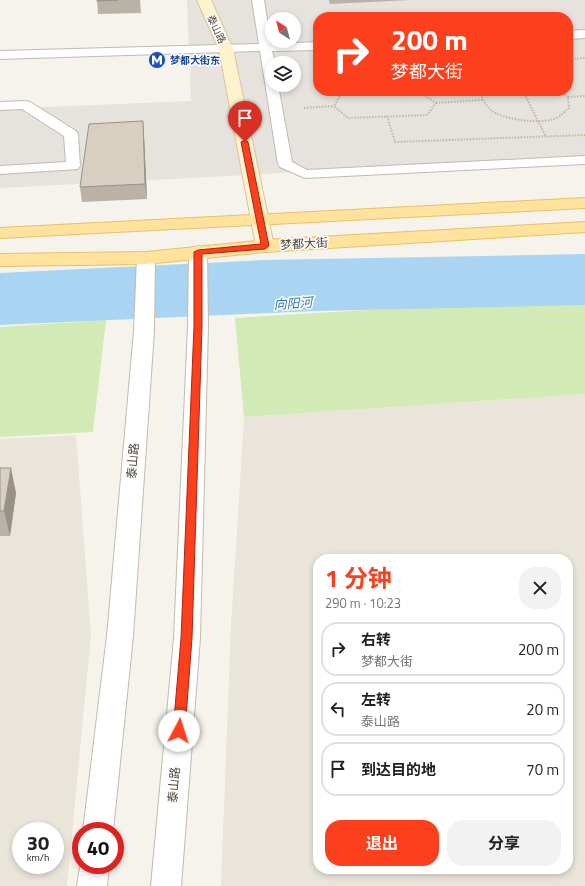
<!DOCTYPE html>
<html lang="zh">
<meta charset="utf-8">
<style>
:root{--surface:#fff;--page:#f2f2f2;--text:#202124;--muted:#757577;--line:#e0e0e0;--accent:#fc3f1d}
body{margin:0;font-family:"Titillium Web","Noto Sans SC",sans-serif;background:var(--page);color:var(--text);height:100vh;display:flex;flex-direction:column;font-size:15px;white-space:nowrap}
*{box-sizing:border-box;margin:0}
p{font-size:13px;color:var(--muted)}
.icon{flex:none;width:22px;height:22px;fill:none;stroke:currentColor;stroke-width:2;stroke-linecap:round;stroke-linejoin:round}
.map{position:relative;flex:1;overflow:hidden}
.sheet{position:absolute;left:313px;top:554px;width:260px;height:320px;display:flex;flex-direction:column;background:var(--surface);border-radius:16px;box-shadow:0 2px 6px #0003}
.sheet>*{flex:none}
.hud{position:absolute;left:313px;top:12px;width:260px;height:84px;border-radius:16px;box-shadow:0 2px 6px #0003;background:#fc3f1d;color:#fff;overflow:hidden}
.needle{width:26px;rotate:324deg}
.buttons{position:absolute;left:265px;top:12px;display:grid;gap:8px}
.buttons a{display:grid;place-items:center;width:36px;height:36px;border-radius:50%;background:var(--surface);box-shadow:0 2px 6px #0003;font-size:20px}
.speed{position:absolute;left:12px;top:822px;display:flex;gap:8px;font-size:20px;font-weight:700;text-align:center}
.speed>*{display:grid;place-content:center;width:52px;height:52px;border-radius:50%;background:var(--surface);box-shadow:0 2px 6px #0003;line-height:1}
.speed small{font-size:10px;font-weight:400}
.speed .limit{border:6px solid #d22;background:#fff;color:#111}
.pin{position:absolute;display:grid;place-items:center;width:34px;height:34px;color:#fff;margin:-41px -17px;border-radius:50% 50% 50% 0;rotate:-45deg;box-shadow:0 0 4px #0007}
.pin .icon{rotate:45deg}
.me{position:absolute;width:44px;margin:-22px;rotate:5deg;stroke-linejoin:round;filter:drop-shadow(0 0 3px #0008)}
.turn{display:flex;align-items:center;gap:14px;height:84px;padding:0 12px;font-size:18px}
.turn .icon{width:52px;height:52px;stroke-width:2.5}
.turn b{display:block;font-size:28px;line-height:34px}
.round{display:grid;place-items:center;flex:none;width:42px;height:42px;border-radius:16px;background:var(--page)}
.headline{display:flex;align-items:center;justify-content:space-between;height:68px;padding:0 12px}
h1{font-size:24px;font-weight:700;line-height:30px;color:var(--accent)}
.primary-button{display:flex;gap:8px;margin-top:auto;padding:8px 12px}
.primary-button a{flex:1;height:46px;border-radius:16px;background:var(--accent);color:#fff;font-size:16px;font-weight:700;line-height:46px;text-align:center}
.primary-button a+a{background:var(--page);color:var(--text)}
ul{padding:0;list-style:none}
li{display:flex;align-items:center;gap:12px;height:54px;margin:0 8px 6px;padding:0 4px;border:2px solid var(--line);border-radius:16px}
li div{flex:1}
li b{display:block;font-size:15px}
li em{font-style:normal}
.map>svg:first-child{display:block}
.residential{fill:#eae5da;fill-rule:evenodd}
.industrial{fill:#e6e2dd;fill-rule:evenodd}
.green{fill:#d2eab5}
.water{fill:#a9d4f2}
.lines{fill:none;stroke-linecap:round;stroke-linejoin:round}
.minor-casing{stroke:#c2bbae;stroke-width:2}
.tertiary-casing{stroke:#c2bbae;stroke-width:2}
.secondary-casing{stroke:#d6c79b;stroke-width:2}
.primary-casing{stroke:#e6c16a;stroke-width:2}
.path{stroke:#c4b79f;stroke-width:2;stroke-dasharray:1.5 1.5;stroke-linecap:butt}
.minor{fill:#fff;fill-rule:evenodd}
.tertiary{fill:#fff;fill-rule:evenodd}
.secondary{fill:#fff3cd;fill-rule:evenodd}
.primary{fill:#ffe39c;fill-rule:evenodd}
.wall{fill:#bab2a6}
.shaded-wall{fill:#979187}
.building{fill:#d8cfc1;stroke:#979187}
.route{fill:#fc3f1d;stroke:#a42913}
.labels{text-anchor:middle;stroke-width:3;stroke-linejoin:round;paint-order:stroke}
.far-street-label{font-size:10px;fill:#4b4439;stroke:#fff}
.far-transit-label{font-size:10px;font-weight:bold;fill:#164399;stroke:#fff;text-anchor:start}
.street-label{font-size:12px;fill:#4b4439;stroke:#fff}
.water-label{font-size:13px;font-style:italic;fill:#2e7ab2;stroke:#fff}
</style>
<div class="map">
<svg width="585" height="886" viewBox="0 0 585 886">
<rect width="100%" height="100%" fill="#f6f3ec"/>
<path class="residential" d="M585,394V886H221L231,624L244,417ZM318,559H568V869H318Z
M76,435L91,635L67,886H0V439ZM21,831H55V865H21Z"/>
<path class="industrial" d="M187,0H585V157L0,188V109L191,101ZM318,17H568V91H318ZM272,19H294V41H272ZM272,63H294V85H272Z"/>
<path class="green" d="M585,297V394L244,417L235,318Z
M106,320L93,432L0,437V327Z"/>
<path class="water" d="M585,254V305L315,311L0,325V273L264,260Z"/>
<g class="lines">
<g class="minor-casing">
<path id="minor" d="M252,0H264L271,44L318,42V50L272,51L275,63H272V85H278L292,162L307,170L585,156V164L305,178L280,167L278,164L260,51L0,59V51L259,44Z
M585,30V38L568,39V31Z
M25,101L30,102L76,131L78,134L80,166L78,169L0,174V166L66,162L64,136L22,109L0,110V102Z"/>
</g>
<g class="tertiary-casing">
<path id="tertiary" d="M198,246L205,248L207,252L208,326L200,638L181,886H151L174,638L188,326L189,252L191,248Z
M146,252L153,254L155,258L154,331L133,636L113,831H83L107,636L134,331L137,258L139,254Z
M81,861V865H109L107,886H77Z"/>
</g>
<g class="secondary-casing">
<path id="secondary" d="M197,0H211L233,49L274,246L272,250L265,252L258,250L256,246L219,49Z"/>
</g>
<g class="primary-casing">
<path id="primary" d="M585,198V208L0,238V228Z
M585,222V232L265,252L146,264L0,266V254L146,252L265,240Z"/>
</g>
<path class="path" d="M568,59L585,58
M418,91L436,103L427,115L348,118L334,106L341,94Z
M480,91C482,98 485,105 491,110C503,120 539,124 554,119C560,117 564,112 569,108L568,97L561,91
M523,91L546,137
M568,97L585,96
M436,103L482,100
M304,108L334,106
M387,116L395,142L585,135"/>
<use href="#minor" class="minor"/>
<use href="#tertiary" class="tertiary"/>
<use href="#secondary" class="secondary"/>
<use href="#primary" class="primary"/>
</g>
<path class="wall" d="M97,0H140L141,13L98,14Z
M329,0H410L330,4Z
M144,136L147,199L82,202L80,187Z
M0,468L16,493L10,536H0Z"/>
<path class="shaded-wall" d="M143,121L144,136L147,199L145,184Z
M11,468L16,493L10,536L4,511Z"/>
<path class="building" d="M97,0H118L97,1Z
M143,121L145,184L80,187L89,124Z
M0,468H11L4,511H0Z"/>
<path class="route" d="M245,140L248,142L269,246L265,249L202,254V326L192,638L185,731L183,735L179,736L175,735L173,731L181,638L194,326V252L198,250L261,244L241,142Z"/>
<defs>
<g id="metro-disc" transform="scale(0.9)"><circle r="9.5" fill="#1a4fb4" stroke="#fff"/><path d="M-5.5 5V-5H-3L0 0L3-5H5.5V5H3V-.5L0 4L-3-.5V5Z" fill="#fff"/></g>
</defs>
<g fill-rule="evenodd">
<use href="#metro-disc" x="157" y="60"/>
</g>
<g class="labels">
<g class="far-street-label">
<text transform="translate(217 29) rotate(65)" y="4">泰山路</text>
</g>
<g class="far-transit-label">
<text x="170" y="64">梦都大街东</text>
</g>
<g class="street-label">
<text transform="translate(304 244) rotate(-3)" y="4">梦都大街</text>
<text transform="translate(133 461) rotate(-85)" y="4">泰山路</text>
<text transform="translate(174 785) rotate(-85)" y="4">泰山路</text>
</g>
<g class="water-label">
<text transform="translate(293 303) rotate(-4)" y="5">向阳河</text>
</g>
</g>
</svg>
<div class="buttons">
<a><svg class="needle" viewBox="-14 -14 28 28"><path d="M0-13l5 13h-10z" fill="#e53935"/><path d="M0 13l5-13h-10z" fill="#757577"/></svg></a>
<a><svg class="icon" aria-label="layers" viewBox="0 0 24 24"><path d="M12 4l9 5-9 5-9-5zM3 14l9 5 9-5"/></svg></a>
</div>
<div class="speed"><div>30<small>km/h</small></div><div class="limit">40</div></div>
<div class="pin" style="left:245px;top:142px;background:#d93025"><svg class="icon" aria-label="arrive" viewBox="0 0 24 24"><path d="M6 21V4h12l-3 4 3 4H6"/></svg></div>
<svg class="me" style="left:179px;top:731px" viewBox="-20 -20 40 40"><circle r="19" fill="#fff"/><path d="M0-13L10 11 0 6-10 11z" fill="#fc3f1d"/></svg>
<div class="hud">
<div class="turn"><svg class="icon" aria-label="right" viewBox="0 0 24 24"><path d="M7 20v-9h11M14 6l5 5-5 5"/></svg><div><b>200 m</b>梦都大街</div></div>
</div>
<section class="sheet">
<div class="headline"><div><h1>1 分钟</h1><p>290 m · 10:23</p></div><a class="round"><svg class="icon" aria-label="close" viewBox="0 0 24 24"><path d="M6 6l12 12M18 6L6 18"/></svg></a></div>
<ul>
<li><svg class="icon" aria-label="right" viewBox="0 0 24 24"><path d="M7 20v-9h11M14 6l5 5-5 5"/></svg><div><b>右转</b><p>梦都大街</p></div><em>200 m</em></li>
<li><svg class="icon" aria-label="left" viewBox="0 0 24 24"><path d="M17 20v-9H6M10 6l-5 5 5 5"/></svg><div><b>左转</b><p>泰山路</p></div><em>20 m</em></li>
<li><svg class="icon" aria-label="arrive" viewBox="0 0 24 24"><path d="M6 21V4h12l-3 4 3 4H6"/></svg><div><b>到达目的地</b></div><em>70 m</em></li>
</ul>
<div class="primary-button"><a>退出</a><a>分享</a></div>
</section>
</div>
